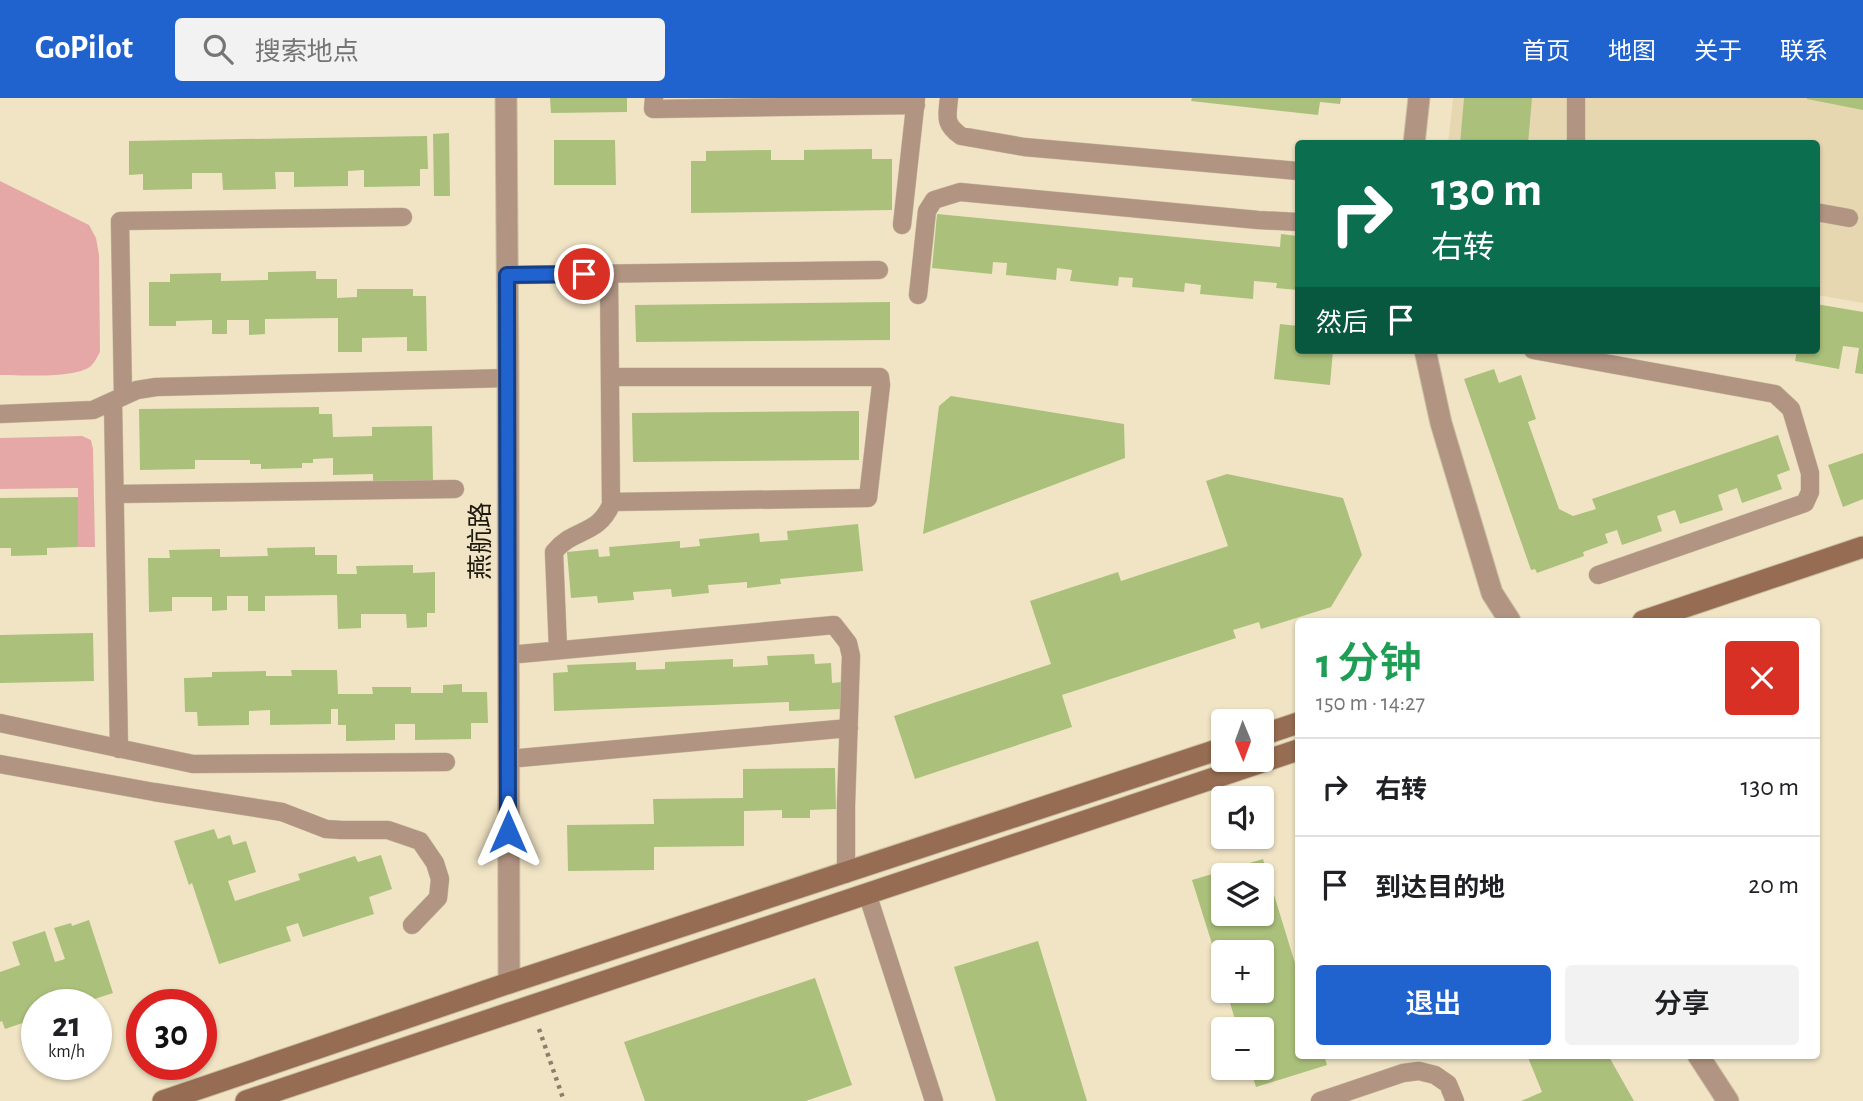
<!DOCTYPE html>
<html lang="zh">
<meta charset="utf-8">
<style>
:root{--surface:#fff;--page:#f2f2f2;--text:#202124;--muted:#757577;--line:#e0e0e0;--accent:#2063cf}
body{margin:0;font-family:"Alegreya Sans","Noto Sans SC",sans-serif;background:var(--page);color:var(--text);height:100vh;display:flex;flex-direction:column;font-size:26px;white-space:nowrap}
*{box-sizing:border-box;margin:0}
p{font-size:23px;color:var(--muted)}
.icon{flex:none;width:38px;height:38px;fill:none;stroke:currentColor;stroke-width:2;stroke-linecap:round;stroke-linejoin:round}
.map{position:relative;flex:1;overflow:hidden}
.sheet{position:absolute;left:1295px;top:520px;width:525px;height:441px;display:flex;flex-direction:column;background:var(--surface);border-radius:7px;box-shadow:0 2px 5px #0004}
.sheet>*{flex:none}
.top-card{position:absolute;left:1295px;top:42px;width:525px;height:214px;border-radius:7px;box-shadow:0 2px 5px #0004;background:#0b6e4f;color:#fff;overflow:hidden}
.needle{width:46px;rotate:179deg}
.controls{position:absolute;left:1211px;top:611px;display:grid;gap:14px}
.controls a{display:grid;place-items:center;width:63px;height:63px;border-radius:7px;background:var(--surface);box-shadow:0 2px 5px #0004;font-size:35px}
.speed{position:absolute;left:21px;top:891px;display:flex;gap:14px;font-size:35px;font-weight:700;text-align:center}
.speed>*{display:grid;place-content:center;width:91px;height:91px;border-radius:50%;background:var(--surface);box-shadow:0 2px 5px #0004;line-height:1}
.speed small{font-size:18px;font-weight:400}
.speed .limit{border:10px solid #d22;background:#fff;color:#111}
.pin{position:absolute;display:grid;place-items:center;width:60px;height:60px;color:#fff;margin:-30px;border:4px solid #fff;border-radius:50%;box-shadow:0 2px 7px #0007}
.me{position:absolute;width:77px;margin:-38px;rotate:0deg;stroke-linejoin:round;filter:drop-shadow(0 0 5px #0008)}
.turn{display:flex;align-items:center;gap:24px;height:147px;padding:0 21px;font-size:32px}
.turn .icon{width:91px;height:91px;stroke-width:2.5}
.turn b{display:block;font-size:49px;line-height:60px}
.then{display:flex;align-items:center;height:66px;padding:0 21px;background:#0003;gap:14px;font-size:26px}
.round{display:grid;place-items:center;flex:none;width:74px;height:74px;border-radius:7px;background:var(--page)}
.summary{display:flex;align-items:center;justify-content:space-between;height:119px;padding:0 21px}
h1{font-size:42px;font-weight:600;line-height:52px;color:#1e9e55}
.button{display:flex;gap:14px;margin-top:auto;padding:14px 21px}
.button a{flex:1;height:80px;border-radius:7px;background:var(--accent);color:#fff;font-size:28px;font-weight:600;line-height:80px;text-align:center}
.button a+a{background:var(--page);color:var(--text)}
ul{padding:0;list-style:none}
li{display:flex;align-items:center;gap:21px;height:98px;padding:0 21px;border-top:2px solid var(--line)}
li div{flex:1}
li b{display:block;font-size:26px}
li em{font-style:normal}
header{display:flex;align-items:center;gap:42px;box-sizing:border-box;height:98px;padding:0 35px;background:var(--accent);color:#fff}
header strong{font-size:33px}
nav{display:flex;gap:38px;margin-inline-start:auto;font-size:24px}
.search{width:490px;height:63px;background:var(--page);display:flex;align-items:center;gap:18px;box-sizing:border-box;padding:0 24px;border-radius:7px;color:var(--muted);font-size:26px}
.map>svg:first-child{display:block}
.built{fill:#e7d7b1}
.green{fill:#e6a8a7}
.building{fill:#abc07b;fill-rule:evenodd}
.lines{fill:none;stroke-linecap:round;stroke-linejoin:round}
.lane-casing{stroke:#cabfa4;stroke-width:19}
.street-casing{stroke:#cabfa4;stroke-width:23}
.secondary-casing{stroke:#cabfa4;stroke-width:23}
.path{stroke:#89806b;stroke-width:4.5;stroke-dasharray:3.5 5;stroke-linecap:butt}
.lane{stroke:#b19482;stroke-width:18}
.street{stroke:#b19482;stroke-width:21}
.secondary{stroke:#966d52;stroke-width:21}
.route-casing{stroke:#154087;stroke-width:18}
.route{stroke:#2063cf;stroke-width:12}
.labels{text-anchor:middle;stroke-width:6;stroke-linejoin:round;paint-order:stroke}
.street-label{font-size:26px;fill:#1e190e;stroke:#f0e4c5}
</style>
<header>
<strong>GoPilot</strong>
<div class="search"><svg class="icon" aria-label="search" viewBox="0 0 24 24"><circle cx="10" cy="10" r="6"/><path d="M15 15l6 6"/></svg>搜索地点</div>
<nav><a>首页</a><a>地图</a><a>关于</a><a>联系</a></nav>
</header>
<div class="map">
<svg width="1863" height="1003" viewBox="0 0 1863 1003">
<rect width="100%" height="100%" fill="#f0e4c5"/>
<path class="built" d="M1453,0H1863V205L1817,197L1816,46H1448Z"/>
<path class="green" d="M0,83L89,127L96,140L99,157L100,254C97,259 95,264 91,268C75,281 21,277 0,277Z
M82,338L91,342L93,351L95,449H78V390L0,391V340Z"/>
<path class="building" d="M550,0H627V14L551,15Z
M1192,0H1341L1340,6L1320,4L1318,17L1191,3Z
M1464,0H1532L1528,46H1460Z
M1807,0H1863V12L1807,1Z
M449,35L450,98H434L433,36Z
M427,38L428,71H420V88L364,89V72L348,73V88L294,89V74H275L276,91L223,92L222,75H192V91L143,92V76L129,77V43Z
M554,42H615L616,87H554Z
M872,51V61H892V112L691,115V63H706V53L771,52V62H804V52Z
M937,116L1280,149L1281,136L1298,138V192L1276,190L1277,185L1254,183L1253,201L1200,196L1201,187L1185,185L1184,194L1132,189L1133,180L1119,179L1118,188L1070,183L1072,172L1057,170L1056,182L1006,177L1007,165L993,164L992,176L932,170Z
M316,173V181H337V200L357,199V191H413V198H426L427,253H407V239L362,240V254H338V220L265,221V236L249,237V222H227V236H212V222L176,223V228H149V184H170V176L221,175V183L268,182V174Z
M890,204V242L636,244L635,207Z
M1816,206L1863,214V276L1855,275L1859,250L1843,248L1839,271L1795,263L1797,252H1816Z
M1280,226L1298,228V252H1333L1330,287L1274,281Z
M1494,271L1499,285L1521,277L1536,321L1528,324L1559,411L1573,418L1596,411L1592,401L1778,337L1790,372L1777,377L1782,391L1742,405L1737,390L1718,397L1723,412L1680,426L1675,412L1657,418L1662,433L1622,447L1617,432L1605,436L1608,445L1583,454L1584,458L1537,475L1535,471L1531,472L1464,281Z
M951,298L1124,326L1125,360L923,436L939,308Z
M319,309V316H332L333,339L372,338V329L432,328L433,383L373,384V376L333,377V360L313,361V365H302V370L261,371V366H250V362H195V371L140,372L139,311Z
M859,313V362L633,364L632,315Z
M1863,355V401L1843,409L1828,367Z
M1227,376L1343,400L1362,457L1331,509L1261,531L1259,524L1233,532L1236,540L1062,597L1072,629L915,681L894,618L1051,566L1030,503L1118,474L1121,483L1228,448L1206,383Z
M78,399V449L47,450V457L11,458V450H0V400Z
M858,426L863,473L780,481L781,486L747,490V484L708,487L709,495L672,499L671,491L633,494L634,502L598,505L597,498L571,500L567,454L598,451L599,459L610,458L609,449L680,443V450L700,448L699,441L759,435L760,444L788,442L787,433Z
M315,449V457H337V476H357L356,468L413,467V475L435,474V515H427V529L407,530L406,516H361V530L338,531L337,497L265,498V513H248V498H227V512L212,513V499H172V513L149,514L148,460H170L169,452L220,451V459L268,458L267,450Z
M93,535L94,583L0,585V537Z
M814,556L815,566L831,565L832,585L842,584L843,611L789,613V604L554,613L553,575L568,574L567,567L636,564V572L665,571V564L733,561V569L768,567L767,558Z
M291,572H337L338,596H373L372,589H411V595H443V587L462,586V594H487L488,625H471V641L415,642V626H395V642L346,643V627H338V611H331V626L270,627V612L249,613V627L198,628L197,614H185L184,580L212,579V574L266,573V578H292Z
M835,670L836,711L810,712V720H782V712L744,713V748L654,749V772L568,773L567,727L654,726L653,701L743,700V671Z
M214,731L218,741L230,737L233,747L246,743L256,774L228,783L235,803L300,782L298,776L355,758L358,764L381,757L392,791L369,799L374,816L303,839L298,825L286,829L291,843L219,866L192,785L189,787L174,743Z
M1263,761L1298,875V957H1324L1327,967L1256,989L1250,970H1262V931H1238L1226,892H1262V854H1223V881L1192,782ZM1223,777H1262V816H1223Z
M89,822L113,895L79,906H37V920L5,931L2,923L0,924V874L20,867L12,844L45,833L55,864L65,861L54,830L71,825L72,828Z
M1038,843L1087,1003H996L954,869Z
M815,880L852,987L806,1003H645L624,944Z
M1527,957H1608L1634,1003H1521L1542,994Z"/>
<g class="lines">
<g class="lane-casing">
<path id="lane" d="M654,0L653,11L916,7
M949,0C947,19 944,26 961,38L1024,49L1298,73
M1576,46V0
M1816,114L1849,120
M902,127L916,0
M507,177L879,172
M918,197L927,113L934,102L960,94L1258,122L1298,124
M1533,252L1775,296L1791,311L1810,375V394L1805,405L1598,477
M610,279H880L881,287L868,400L611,404
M123,298L120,123L403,119
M113,303L119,651
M0,316L93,312L137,292L156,289L508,280
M115,396L455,391
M558,551L554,454C573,430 597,438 611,407L609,176
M508,557L834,527L848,545L851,558L846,707V776
M0,625L193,666L446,664
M508,661L849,630
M0,666L154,694L282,714L326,731L342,732H388L420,743L435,765L440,781L438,800L412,827
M867,795L934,1003
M1320,1003L1403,975L1419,973L1435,977L1448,986L1455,1003"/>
</g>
<g class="street-casing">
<path id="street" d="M506,0L508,280L509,885
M1414,46L1419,0
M1425,252L1441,325L1492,495L1510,523
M1698,957L1728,1003"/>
</g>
<g class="secondary-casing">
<path id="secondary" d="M1643,523L1863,449
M1262,637L1298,625
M163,1003L509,885L1223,650
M246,1003L1298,652"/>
</g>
<path class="path" d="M539,931L564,1003"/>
<use href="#lane" class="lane"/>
<use href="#street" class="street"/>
<use href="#secondary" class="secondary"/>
</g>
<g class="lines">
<g class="route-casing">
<path id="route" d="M508,734L507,177L584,176"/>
</g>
<use href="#route" class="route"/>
</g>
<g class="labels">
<g class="street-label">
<text transform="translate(480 443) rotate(-90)" y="9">燕航路</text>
</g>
</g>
</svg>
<div class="controls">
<a><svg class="needle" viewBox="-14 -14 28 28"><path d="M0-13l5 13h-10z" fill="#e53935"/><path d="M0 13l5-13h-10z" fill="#757577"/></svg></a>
<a><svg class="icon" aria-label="sound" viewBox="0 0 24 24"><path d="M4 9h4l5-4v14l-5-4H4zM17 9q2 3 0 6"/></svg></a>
<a><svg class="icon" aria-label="layers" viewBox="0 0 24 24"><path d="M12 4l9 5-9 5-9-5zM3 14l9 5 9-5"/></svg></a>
<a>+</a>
<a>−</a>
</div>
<div class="speed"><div>21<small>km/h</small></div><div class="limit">30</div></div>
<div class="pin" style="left:584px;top:176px;background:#d93025"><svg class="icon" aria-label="arrive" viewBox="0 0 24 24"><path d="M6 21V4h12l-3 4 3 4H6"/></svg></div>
<svg class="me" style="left:508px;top:734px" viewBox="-20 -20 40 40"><path d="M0-17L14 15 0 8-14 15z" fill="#2063cf" stroke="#fff" stroke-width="4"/></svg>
<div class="top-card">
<div class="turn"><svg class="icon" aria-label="right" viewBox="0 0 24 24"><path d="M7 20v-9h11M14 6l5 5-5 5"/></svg><div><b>130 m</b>右转</div></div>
<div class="then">然后<svg class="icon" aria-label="arrive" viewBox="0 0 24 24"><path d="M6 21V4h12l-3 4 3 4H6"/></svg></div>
</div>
<section class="sheet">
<div class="summary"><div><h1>1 分钟</h1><p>150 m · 14:27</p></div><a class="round" style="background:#d93025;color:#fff"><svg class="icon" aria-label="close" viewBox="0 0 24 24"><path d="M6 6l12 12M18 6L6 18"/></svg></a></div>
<ul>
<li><svg class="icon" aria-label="right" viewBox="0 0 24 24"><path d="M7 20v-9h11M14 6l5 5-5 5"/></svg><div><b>右转</b></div><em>130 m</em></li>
<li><svg class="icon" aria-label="arrive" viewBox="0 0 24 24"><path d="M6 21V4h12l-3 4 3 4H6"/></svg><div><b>到达目的地</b></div><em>20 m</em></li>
</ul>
<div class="button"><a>退出</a><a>分享</a></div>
</section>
</div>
